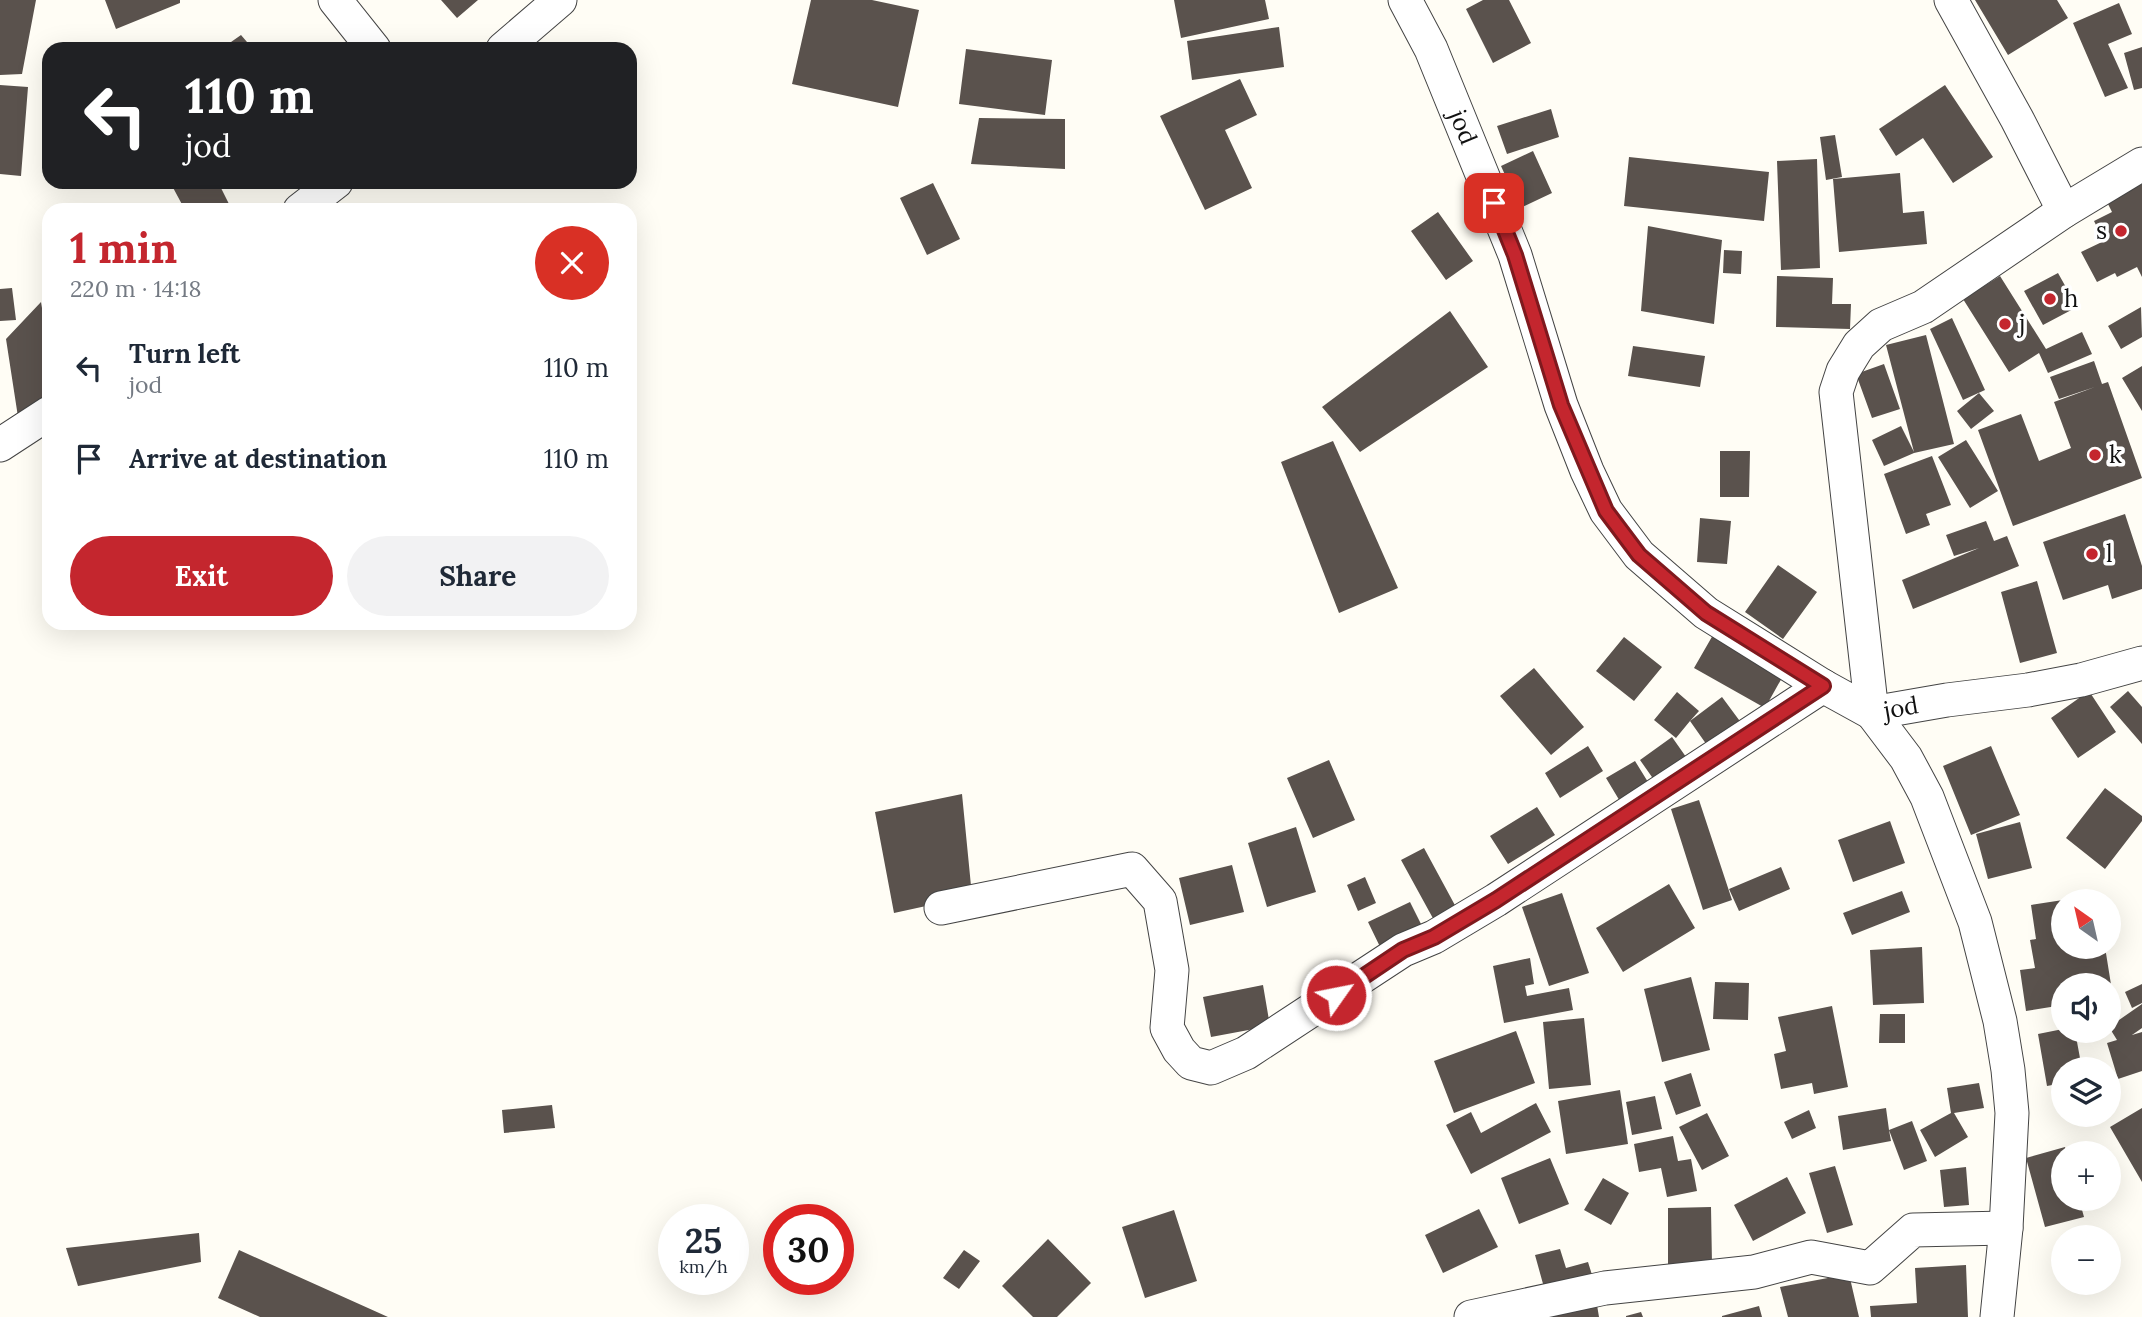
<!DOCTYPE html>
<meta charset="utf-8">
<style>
:root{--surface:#fff;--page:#f2f2f3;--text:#1f2937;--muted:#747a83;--accent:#c4262e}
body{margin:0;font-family:Lora,serif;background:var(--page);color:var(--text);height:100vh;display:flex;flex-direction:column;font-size:26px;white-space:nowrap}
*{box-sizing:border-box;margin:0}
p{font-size:23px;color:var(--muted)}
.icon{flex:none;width:38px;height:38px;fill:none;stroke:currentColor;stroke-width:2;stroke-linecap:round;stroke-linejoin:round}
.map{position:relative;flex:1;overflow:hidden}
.side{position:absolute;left:42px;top:203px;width:595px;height:427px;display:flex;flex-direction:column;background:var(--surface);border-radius:21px;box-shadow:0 7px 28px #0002}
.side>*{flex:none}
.banner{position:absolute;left:42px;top:42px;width:595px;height:147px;border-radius:21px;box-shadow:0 7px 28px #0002;background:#202124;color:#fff;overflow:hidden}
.needle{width:46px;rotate:326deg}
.controls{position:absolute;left:2051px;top:889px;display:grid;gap:14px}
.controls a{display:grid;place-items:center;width:70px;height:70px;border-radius:50%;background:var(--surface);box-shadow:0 7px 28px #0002;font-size:35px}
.speed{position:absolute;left:658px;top:1204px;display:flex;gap:14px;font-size:35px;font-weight:700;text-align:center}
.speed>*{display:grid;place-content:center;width:91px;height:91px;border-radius:50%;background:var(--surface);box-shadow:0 7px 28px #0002;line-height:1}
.speed small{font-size:18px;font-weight:400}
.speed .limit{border:10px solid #d22;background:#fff;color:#111}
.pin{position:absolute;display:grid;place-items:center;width:60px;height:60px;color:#fff;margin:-30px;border-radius:14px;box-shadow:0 4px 10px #0006}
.me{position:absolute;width:77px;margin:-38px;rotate:57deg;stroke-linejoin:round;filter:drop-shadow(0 0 5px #0008)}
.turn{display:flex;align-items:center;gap:24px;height:147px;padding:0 28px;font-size:32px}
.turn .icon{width:91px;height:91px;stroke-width:2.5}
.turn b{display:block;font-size:49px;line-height:60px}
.round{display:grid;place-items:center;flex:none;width:74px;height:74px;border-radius:37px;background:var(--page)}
.summary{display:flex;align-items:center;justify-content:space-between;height:119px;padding:0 28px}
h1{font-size:42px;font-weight:700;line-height:52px;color:var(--accent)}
.cta{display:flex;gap:14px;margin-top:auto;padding:14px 28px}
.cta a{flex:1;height:80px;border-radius:42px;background:var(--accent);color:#fff;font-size:28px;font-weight:700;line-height:80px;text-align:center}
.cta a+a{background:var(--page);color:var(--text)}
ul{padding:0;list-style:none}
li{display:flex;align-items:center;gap:21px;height:91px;padding:0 28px}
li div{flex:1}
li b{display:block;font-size:26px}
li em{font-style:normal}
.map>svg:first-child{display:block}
.building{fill:#5a524d}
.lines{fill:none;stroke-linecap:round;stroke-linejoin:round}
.street-casing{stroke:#444;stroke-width:35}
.street{stroke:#fff;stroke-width:33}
.route-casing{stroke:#7f191e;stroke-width:18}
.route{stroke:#c4262e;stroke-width:12}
.poi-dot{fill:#c4262e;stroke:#fff;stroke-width:2.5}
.labels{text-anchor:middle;stroke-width:7;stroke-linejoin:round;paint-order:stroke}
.street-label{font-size:24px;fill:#111;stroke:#fff}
.poi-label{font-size:24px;fill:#111;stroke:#fff;text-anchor:start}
</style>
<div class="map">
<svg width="2142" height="1317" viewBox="0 0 2142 1317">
<rect width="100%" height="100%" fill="#fffdf5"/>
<path class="building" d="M0,0H36L22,74L0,75Z
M105,0H180V3L116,29Z
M441,0H478L457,18Z
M811,0H872L919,10L898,107L792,84Z
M1174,0H1265L1269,19L1181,38Z
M1483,0H1509L1531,43L1493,63L1466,9Z
M1975,0H2057L2068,18L2008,55Z
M2119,3L2132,34L2108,44L2128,88L2105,97L2073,23Z
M1279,27L1284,67L1192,80L1187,41Z
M241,35L253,49H221Z
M2142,47V88L2134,90L2124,53Z
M966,49L1052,60L1045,115L959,104Z
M1240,79L1257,115L1225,130L1252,188L1205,210L1160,116Z
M0,85L28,87L21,176L0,174Z
M1945,85L1993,157L1953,183L1923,138L1896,156L1879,129Z
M1551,109L1559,137L1507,154L1497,126Z
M979,118L1065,119V169L971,164Z
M1835,135L1842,177L1826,180L1820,137Z
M1533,151L1552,193L1520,208L1501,166Z
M1629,157L1769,172L1764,221L1624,206Z
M1817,159L1820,268L1781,270L1777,161Z
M1900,173L1903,213L1924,211L1927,244L1839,252L1833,179Z
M2139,179L2142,185V277L2137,267L2117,277L2115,273L2097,282L2081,252L2104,241L2094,221L2112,212L2104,196Z
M170,182H218L232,210H185Z
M933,183L960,239L927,255L900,198Z
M1438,212L1473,261L1446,280L1411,231Z
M1648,226L1722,240L1714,324L1641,311Z
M1724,250L1742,251L1741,274L1723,273Z
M2058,273L2077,307L2043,325L2024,291Z
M1777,276L1833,278L1832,304H1851L1850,329L1776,327Z
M2000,276L2046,349L2082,332L2092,354L2048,373L2039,353L2009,372L1963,299Z
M12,288L16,320L0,321V289Z
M41,302L49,350V401L18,417L6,339Z
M2141,307L2142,337L2121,349L2108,326Z
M1450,311L1488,367L1360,452L1322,407Z
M1952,318L1985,390L1963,400L1930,329Z
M1926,335L1954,444L1914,453L1884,466L1872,440L1901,426L1914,452L1886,345Z
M1633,346L1705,356L1700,387L1628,376Z
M2094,361L2102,384L2108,382L2142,478L2013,526L1978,430L2021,414L2039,461L2071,448L2054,402L2095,387L2059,399L2050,377Z
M1884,364L1900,409L1872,418L1856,374Z
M2142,366V411L2122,378Z
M1979,393L1994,411L1971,429L1957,411Z
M1966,440L1998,491L1970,508L1938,457Z
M1333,441L1398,588L1339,613L1281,462Z
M1720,451H1750L1749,497H1720Z
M1932,456L1951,505L1926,514L1930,525L1906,534L1884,474Z
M2125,514L2142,566V589L2112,599L2108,585L2063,600L2043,542Z
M1700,518L1731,521L1727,564L1697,562Z
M1986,521L1994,541L2007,536L2019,566L1913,609L1902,580L1979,548L1954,556L1946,535Z
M1778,565L1817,592L1783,639L1745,612Z
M2037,581L2057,653L2020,663L2001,592Z
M1713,635L1783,676L1765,708L1694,668Z
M1624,637L1662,667L1634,701L1596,671Z
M1534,668L1584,727L1551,755L1500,696Z
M2089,691L2116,732L2078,758L2051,718Z
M2128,691L2142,707V744L2110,707Z
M1677,692L1699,711L1690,721L1722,697L1742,724L1709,748L1690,721L1676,738L1654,720Z
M1672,737L1698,774L1666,797L1640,760Z
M1588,746L1603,771L1560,798L1545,773Z
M1991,746L2020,815L1971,835L1943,766Z
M1329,760L1355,820L1313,838L1287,778Z
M1635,761L1656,795L1627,813L1606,778Z
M2105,788L2142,816V821L2105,869L2066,838Z
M962,794L972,896L894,913L875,812Z
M1699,800L1732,900L1703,910L1671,809Z
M1537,807L1555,835L1508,864L1490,836Z
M1890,821L1905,863L1853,882L1838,840Z
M2020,822L2032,868L1988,879L1976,834Z
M1296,827L1316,892L1267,907L1248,843Z
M1424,848L1457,909L1435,922L1401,860Z
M1232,865L1244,912L1190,925L1179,878Z
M1781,867L1790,889L1739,911L1729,889Z
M1365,877L1376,903L1358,911L1347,885Z
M1669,884L1695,928L1623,972L1596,928Z
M1902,891L1910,912L1852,935L1843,913Z
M1562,893L1589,973L1549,986L1522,907Z
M2097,895L2098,901H2065V900Z
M2063,900V947H2105L2113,997L2109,998V985H2063V1005L2026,1011L2020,970L2035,968L2030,940L2036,939L2031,905Z
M1410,902L1421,924L1412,929L1384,955L1368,922Z
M1922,947L1924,1003L1873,1005L1870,950Z
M1530,958L1534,984L1525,986L1527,996L1569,988L1573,1010L1504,1023L1493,966Z
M1691,977L1710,1050L1662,1062L1644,989Z
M1715,982L1749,983L1748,1020L1713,1019Z
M2142,984V1003L2132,1008L2125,992Z
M1263,985L1270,1026L1211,1037L1203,997Z
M2142,1004V1028L2132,1035L2142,1032V1071L2118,1079L2107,1043L2117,1040L2109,1027Z
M1832,1006L1848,1087L1814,1094L1812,1083L1781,1089L1774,1054L1786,1051L1778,1017Z
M1880,1014H1905V1043H1879Z
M1584,1018L1591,1085L1549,1089L1543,1022Z
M2063,1029V1031H2075L2082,1069H2063V1083L2047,1086L2038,1034Z
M1516,1031L1535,1083L1454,1113L1434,1061Z
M1691,1073L1701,1106L1676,1115L1664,1082Z
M1979,1083L1984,1108L1954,1113L1968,1137L1935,1157L1920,1130L1951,1113L1947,1088Z
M1620,1090L1628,1144L1566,1154L1558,1101Z
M1655,1096L1662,1129L1632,1135L1626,1102Z
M1536,1103L1551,1132L1471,1174L1446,1125L1471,1112L1481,1133Z
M552,1105L555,1128L504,1133L502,1110Z
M1886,1108L1889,1130L1912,1121L1927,1161L1904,1170L1889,1130L1891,1141L1843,1150L1838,1116Z
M2142,1108V1182L2110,1127Z
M1809,1110L1816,1128L1792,1139L1784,1122Z
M1707,1113L1729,1156L1702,1170L1679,1127Z
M1673,1136L1678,1161L1691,1159L1697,1191L1667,1197L1661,1168L1639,1172L1634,1144Z
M2065,1147L2067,1153H2063V1199H2079L2084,1217L2045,1227L2026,1158Z
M1550,1158L1569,1204L1519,1224L1501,1178Z
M1835,1166L1853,1225L1827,1233L1809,1173Z
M1966,1167L1969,1205L1944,1207L1940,1170Z
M1787,1177L1806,1213L1753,1241L1734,1205Z
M1603,1178L1629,1193L1611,1225L1584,1210Z
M1711,1207L1712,1264L1668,1265V1208Z
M1479,1209L1498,1247L1443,1273L1425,1235Z
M1174,1210L1197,1281L1145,1298L1122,1227Z
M199,1233L201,1262L78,1286L66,1248Z
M1048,1239L1091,1283L1057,1317H1033L1002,1286Z
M1560,1249L1566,1268L1588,1262L1593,1278L1545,1291L1535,1255Z
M239,1250L388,1317H260L218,1298Z
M964,1250L980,1261L959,1289L943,1278Z
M1966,1265L1968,1317H1871L1870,1306L1917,1303L1915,1268Z
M1849,1274L1859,1317H1788L1780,1287Z
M1597,1305L1599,1317H1546Z
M1759,1306L1762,1317H1722V1316Z
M1641,1312L1643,1317H1626V1316Z"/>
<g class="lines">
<g class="street-casing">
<g id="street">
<path d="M335,0L374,49"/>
<path id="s1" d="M1405,0L1431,49L1515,255L1561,405L1587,471L1606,511L1639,555L1706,613L1823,686L1872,713L1947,700L2028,690L2081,680L2142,663"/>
<path d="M1951,0L2017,119L2064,211"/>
<path d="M503,49L560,0"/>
<path d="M300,210L336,182"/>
<path d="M0,445L49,413"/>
<path d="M941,908L1132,869L1160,901L1172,970L1167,1028L1179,1050L1191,1063L1211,1068L1246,1053L1403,950L1434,937L1496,900L1823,686"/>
<path d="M1471,1317L1605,1288L1754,1272L1811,1257L1870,1268L1913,1230L2006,1228"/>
<path d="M1997,1317L2006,1228L2012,1113L2008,1070L2000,1021L1975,922L1927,797L1906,758L1872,713L1836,392L1843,371L1859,345L1881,325L1923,307L2064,211L2142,164"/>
</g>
</g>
<use href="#street" class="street"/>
</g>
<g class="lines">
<g class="route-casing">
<path id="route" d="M1336,995L1403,950L1434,937L1496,900L1823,686L1706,613L1639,555L1606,511L1561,405L1515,255L1494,203"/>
</g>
<use href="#route" class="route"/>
</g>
<g class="poi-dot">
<circle cx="2121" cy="231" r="7"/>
<circle cx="2050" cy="299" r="7"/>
<circle cx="2005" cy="324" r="7"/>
<circle cx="2095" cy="455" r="7"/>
<circle cx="2092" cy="554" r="7"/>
</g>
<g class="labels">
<g class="street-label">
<text dy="8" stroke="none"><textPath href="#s1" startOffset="140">jod</textPath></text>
<text dy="8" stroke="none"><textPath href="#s1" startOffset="917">jod</textPath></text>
</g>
<g class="poi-label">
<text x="2107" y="239" text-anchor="end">s</text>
<text x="2064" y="307">h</text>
<text x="2019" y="332">j</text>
<text x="2109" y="463">k</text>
<text x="2106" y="562">l</text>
</g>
</g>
</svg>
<div class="controls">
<a><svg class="needle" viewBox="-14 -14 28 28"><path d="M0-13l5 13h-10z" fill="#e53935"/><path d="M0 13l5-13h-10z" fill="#747a83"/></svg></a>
<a><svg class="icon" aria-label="sound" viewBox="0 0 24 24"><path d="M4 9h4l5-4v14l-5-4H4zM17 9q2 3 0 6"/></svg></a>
<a><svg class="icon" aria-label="layers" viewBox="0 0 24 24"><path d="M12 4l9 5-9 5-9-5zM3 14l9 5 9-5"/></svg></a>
<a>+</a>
<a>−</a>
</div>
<div class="speed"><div>25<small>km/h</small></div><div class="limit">30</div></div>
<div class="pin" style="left:1494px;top:203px;background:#d93025"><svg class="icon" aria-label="arrive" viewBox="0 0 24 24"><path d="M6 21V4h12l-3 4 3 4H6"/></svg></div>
<svg class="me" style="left:1336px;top:995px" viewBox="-20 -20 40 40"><circle r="17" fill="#c4262e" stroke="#fff" stroke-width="3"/><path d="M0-11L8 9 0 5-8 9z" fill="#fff"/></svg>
<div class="banner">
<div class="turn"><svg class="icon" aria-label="left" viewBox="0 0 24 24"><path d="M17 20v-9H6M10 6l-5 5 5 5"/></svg><div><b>110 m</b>jod</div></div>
</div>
<section class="side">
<div class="summary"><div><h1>1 min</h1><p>220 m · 14:18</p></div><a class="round" style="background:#d93025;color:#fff"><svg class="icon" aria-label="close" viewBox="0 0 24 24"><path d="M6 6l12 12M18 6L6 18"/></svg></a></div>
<ul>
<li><svg class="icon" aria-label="left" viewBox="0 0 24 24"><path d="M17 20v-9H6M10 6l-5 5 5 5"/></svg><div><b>Turn left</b><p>jod</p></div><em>110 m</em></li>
<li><svg class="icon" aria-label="arrive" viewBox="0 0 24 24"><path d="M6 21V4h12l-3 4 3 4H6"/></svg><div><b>Arrive at destination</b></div><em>110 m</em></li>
</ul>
<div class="cta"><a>Exit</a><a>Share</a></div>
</section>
</div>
